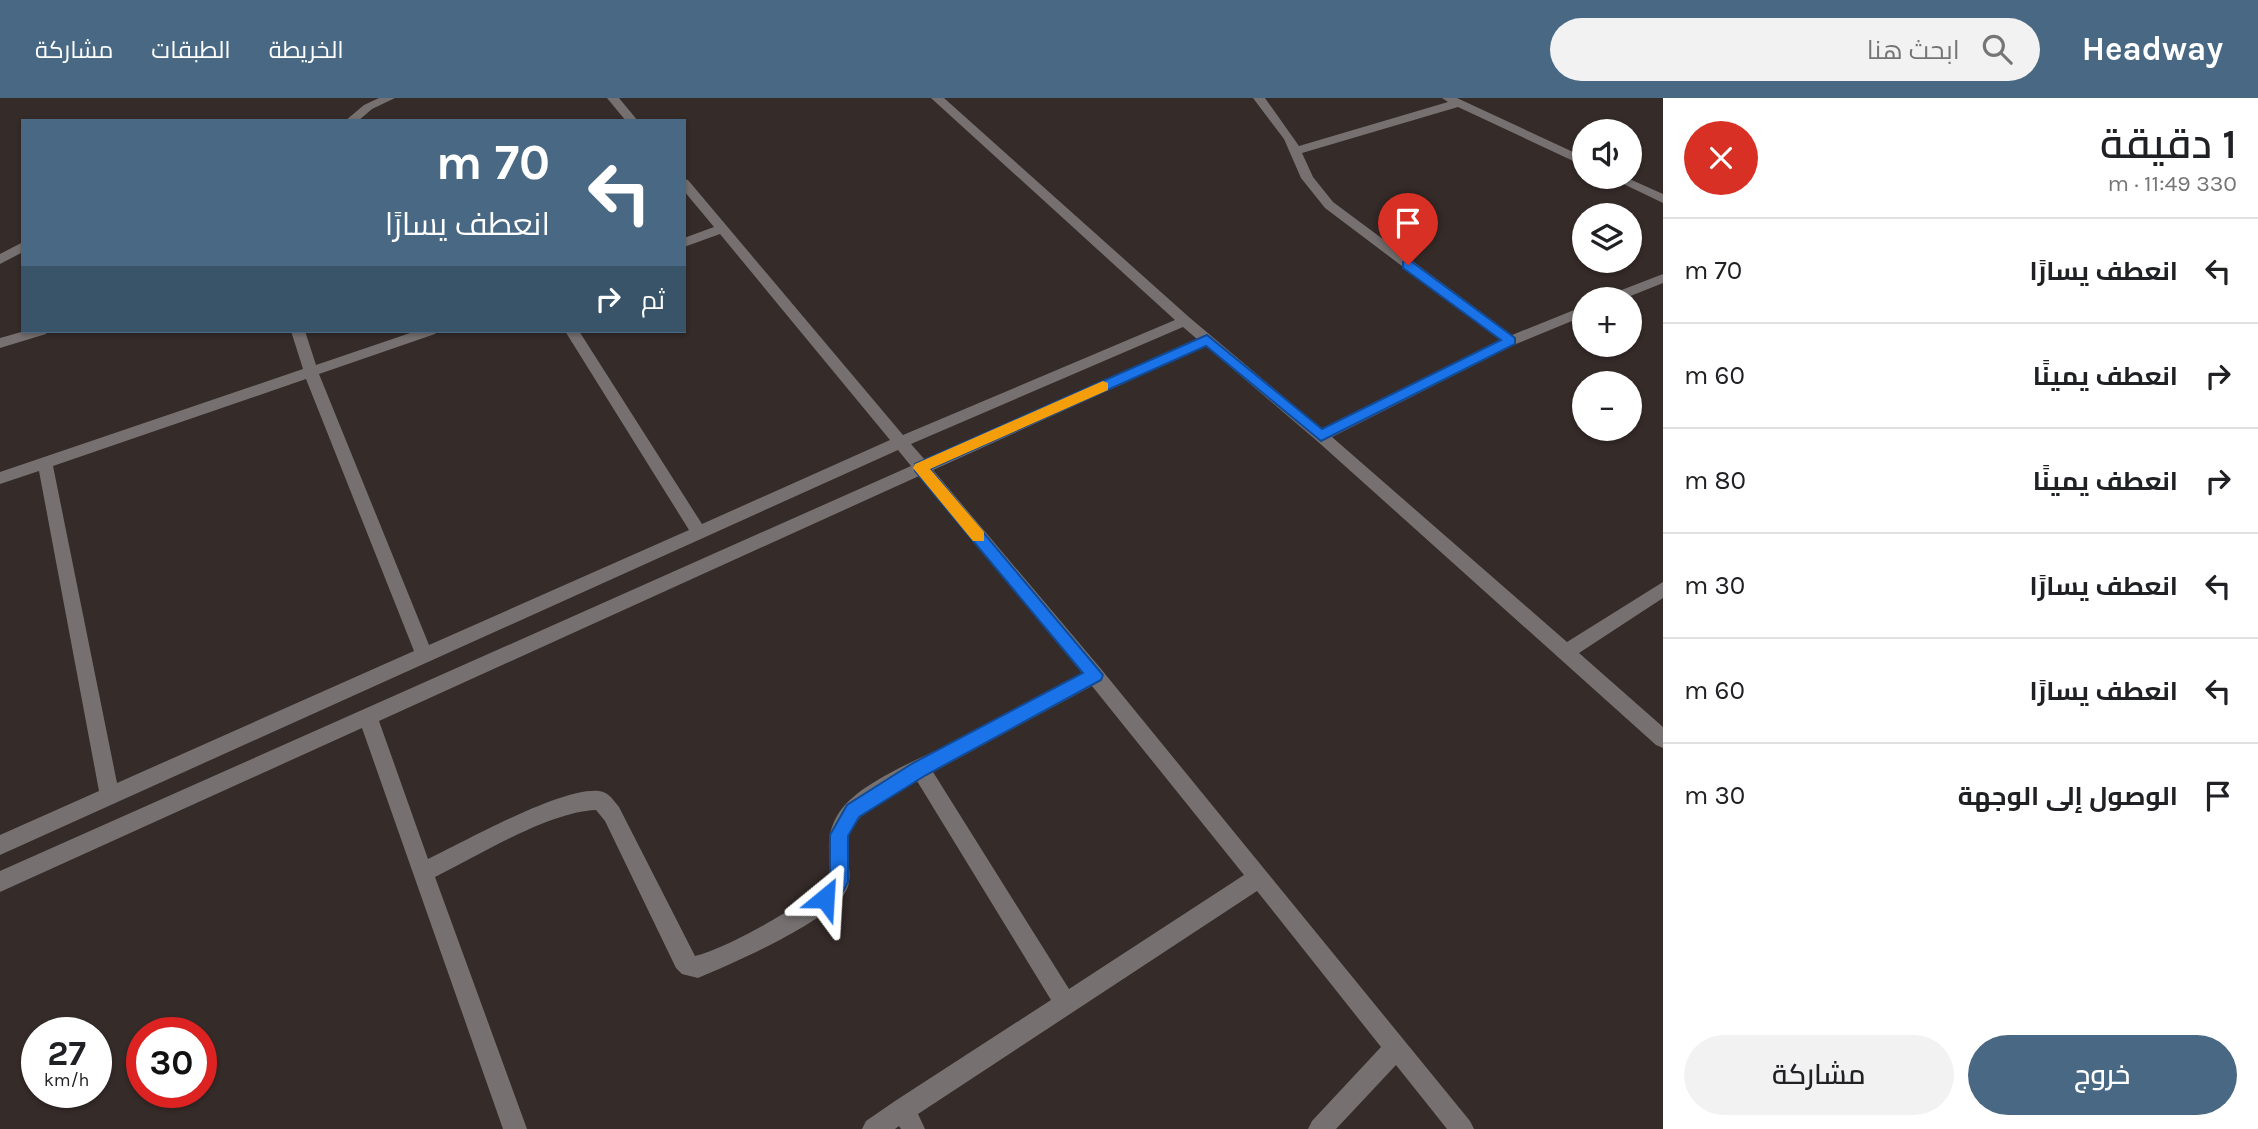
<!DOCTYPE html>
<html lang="ar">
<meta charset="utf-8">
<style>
:root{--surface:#fff;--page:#f2f2f2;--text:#202124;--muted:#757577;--line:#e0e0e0;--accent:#486883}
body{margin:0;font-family:Karla,Cairo,sans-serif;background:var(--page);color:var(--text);direction:rtl;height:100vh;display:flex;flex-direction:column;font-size:26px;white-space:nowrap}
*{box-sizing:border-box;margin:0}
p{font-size:23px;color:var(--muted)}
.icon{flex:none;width:38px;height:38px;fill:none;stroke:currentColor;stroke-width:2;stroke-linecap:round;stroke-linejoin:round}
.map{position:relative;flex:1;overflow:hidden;direction:ltr}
.sheet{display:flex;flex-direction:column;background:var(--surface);width:595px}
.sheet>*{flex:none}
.top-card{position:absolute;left:21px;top:21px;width:665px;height:214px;border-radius:0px;box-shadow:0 2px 5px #0004;direction:rtl;background:#486883;color:#fff;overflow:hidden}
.controls{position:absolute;left:1572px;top:21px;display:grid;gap:14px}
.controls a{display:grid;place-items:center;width:70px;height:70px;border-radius:50%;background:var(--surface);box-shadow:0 2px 5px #0004;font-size:35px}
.speed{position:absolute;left:21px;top:919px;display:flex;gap:14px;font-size:35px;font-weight:700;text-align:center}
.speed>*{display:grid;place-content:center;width:91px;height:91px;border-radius:50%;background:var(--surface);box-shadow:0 2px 5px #0004;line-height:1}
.speed small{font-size:18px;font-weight:400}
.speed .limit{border:10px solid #d22;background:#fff;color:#111}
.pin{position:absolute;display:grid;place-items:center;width:60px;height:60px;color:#fff;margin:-72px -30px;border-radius:50% 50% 50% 0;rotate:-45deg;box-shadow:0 0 7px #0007}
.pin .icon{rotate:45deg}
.me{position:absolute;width:77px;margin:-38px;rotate:27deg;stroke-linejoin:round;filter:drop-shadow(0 0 5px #0008)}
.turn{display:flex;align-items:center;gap:24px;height:147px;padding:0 21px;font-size:32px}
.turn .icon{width:91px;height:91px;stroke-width:2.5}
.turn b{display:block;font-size:49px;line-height:60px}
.then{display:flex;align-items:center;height:66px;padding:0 21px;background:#0003;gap:14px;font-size:26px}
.round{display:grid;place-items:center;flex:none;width:74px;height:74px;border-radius:37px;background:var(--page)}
.headline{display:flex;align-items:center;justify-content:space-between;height:119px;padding:0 21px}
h1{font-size:42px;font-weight:600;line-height:52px}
.primary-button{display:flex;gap:14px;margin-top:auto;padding:14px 21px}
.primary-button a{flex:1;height:80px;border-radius:42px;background:var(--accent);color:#fff;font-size:28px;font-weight:600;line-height:80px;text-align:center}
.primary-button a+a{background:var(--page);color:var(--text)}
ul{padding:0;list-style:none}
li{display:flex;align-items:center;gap:21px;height:105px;padding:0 21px;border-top:2px solid var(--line)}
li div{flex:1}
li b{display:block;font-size:26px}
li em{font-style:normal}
header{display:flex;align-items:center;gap:42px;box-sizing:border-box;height:98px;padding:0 35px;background:var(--accent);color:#fff}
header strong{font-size:33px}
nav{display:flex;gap:38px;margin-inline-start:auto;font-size:24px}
.search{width:490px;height:63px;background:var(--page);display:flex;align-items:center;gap:18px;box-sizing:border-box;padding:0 24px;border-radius:38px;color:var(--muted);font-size:26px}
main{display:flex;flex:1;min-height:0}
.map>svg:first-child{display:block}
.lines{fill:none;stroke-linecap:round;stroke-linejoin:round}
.minor{fill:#767170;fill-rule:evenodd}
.route{fill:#1a73e8;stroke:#114b97;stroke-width:2}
.slow{fill:#f59e0b}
</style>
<header>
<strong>Headway</strong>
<div class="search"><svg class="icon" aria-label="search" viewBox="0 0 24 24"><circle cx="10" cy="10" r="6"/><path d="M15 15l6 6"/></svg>ابحث هنا</div>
<nav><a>الخريطة</a><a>الطبقات</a><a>مشاركة</a></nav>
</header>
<main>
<section class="sheet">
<div class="headline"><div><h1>1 دقيقة</h1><p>330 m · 11:49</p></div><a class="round" style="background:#d93025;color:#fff"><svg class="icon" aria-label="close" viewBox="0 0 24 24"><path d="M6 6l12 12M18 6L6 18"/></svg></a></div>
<ul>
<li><svg class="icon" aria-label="left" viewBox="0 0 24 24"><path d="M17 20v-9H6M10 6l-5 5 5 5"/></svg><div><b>انعطف يسارًا</b></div><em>70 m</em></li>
<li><svg class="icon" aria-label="right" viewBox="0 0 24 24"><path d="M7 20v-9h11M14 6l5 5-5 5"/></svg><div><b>انعطف يمينًا</b></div><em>60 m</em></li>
<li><svg class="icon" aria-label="right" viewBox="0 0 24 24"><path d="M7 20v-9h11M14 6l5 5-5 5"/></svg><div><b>انعطف يمينًا</b></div><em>80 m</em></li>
<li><svg class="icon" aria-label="left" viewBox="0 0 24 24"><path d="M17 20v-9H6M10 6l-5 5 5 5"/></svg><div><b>انعطف يسارًا</b></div><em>30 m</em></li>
<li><svg class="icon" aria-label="left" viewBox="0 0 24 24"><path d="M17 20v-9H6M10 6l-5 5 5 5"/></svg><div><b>انعطف يسارًا</b></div><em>60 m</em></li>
<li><svg class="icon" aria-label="arrive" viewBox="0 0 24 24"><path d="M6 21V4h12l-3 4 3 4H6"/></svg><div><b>الوصول إلى الوجهة</b></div><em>30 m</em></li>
</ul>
<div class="primary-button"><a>خروج</a><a>مشاركة</a></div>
</section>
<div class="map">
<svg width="1663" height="1031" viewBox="0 0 1663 1031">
<rect width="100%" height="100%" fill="#352b29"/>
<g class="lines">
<path class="minor" d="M379,0H395L372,11L358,23H345L364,7Z
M607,0H619L638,23H626Z
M931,0H944L1190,220L1322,331L1500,242L1325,110L1301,80L1284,41L1253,0H1265L1299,48L1448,4L1442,0H1457L1584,59V68L1458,9L1302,55L1313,79L1333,104L1512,237L1584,208V218L1516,246L1332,339L1567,544L1663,484V500L1579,555L1663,629V650L1656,647L1316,342L1206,248L933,372L1101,571L1470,1023L1474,1031H1447L1396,967L1336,1031H1308L1312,1023L1381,949L1257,793L918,1016L925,1031H901L899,1028L895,1031H862L866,1023L895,1003L1051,902L917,683C891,697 846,716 847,751C848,768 854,783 843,798C820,827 734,865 698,880L682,876L676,870L605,723L596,712C548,714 480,757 435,779L527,1031H503L362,630L0,794V773L911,368L898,352L0,757V737L99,693L39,373L0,386V374L303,271L291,233H305L316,267L416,233H437L435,236L319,276L429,547L689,432L565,233H579L702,426L890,342L720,136L684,149V140L714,129L684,93V81L688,82L903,337L1175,222ZM1183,229L1197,241L925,362L911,346ZM306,281L414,553L117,685L53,368ZM919,378L1082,575C1038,598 993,622 949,646C916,663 855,686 837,718C823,743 832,756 829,781C811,804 724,852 695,858L619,709C613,702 609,694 599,693C561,689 466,743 428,761L379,623ZM1092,588L1244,777L1069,891L933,674Z
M1609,79H1625L1663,96V105Z
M23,144V154L0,166V156Z
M1663,176V185L1623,201H1604L1606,198Z
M25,233H48L46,236L0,250V240Z"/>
</g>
<path class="route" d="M1403,164H1412L1515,240V246L1321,343L1206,248L930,371L1103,577L1101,582L926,677L859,719L848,738V784C844,794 835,805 825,809L818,806L815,800L830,780V737L847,707L913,665L1083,575L915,373V366L1207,237L1322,331L1501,242L1403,170Z"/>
<path class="slow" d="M1103,283L1108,285V292L930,371L984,434V443H973L913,370L915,366Z"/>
</svg>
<div class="controls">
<a><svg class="icon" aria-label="sound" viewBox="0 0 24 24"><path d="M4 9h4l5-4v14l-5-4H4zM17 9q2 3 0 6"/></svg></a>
<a><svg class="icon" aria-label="layers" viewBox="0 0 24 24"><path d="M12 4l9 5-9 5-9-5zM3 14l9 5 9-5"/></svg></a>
<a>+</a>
<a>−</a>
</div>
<div class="speed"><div>27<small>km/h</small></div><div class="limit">30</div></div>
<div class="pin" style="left:1408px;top:167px;background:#d93025"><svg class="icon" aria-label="arrive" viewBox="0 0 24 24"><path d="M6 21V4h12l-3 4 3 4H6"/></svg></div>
<svg class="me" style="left:825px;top:800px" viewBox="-20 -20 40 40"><path d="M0-17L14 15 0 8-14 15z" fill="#1a73e8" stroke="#fff" stroke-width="4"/></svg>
<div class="top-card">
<div class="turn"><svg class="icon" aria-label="left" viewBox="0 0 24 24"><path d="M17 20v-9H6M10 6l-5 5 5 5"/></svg><div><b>70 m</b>انعطف يسارًا</div></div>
<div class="then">ثم<svg class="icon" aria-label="right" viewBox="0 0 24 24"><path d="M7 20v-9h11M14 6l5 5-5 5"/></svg></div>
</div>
</div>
</main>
